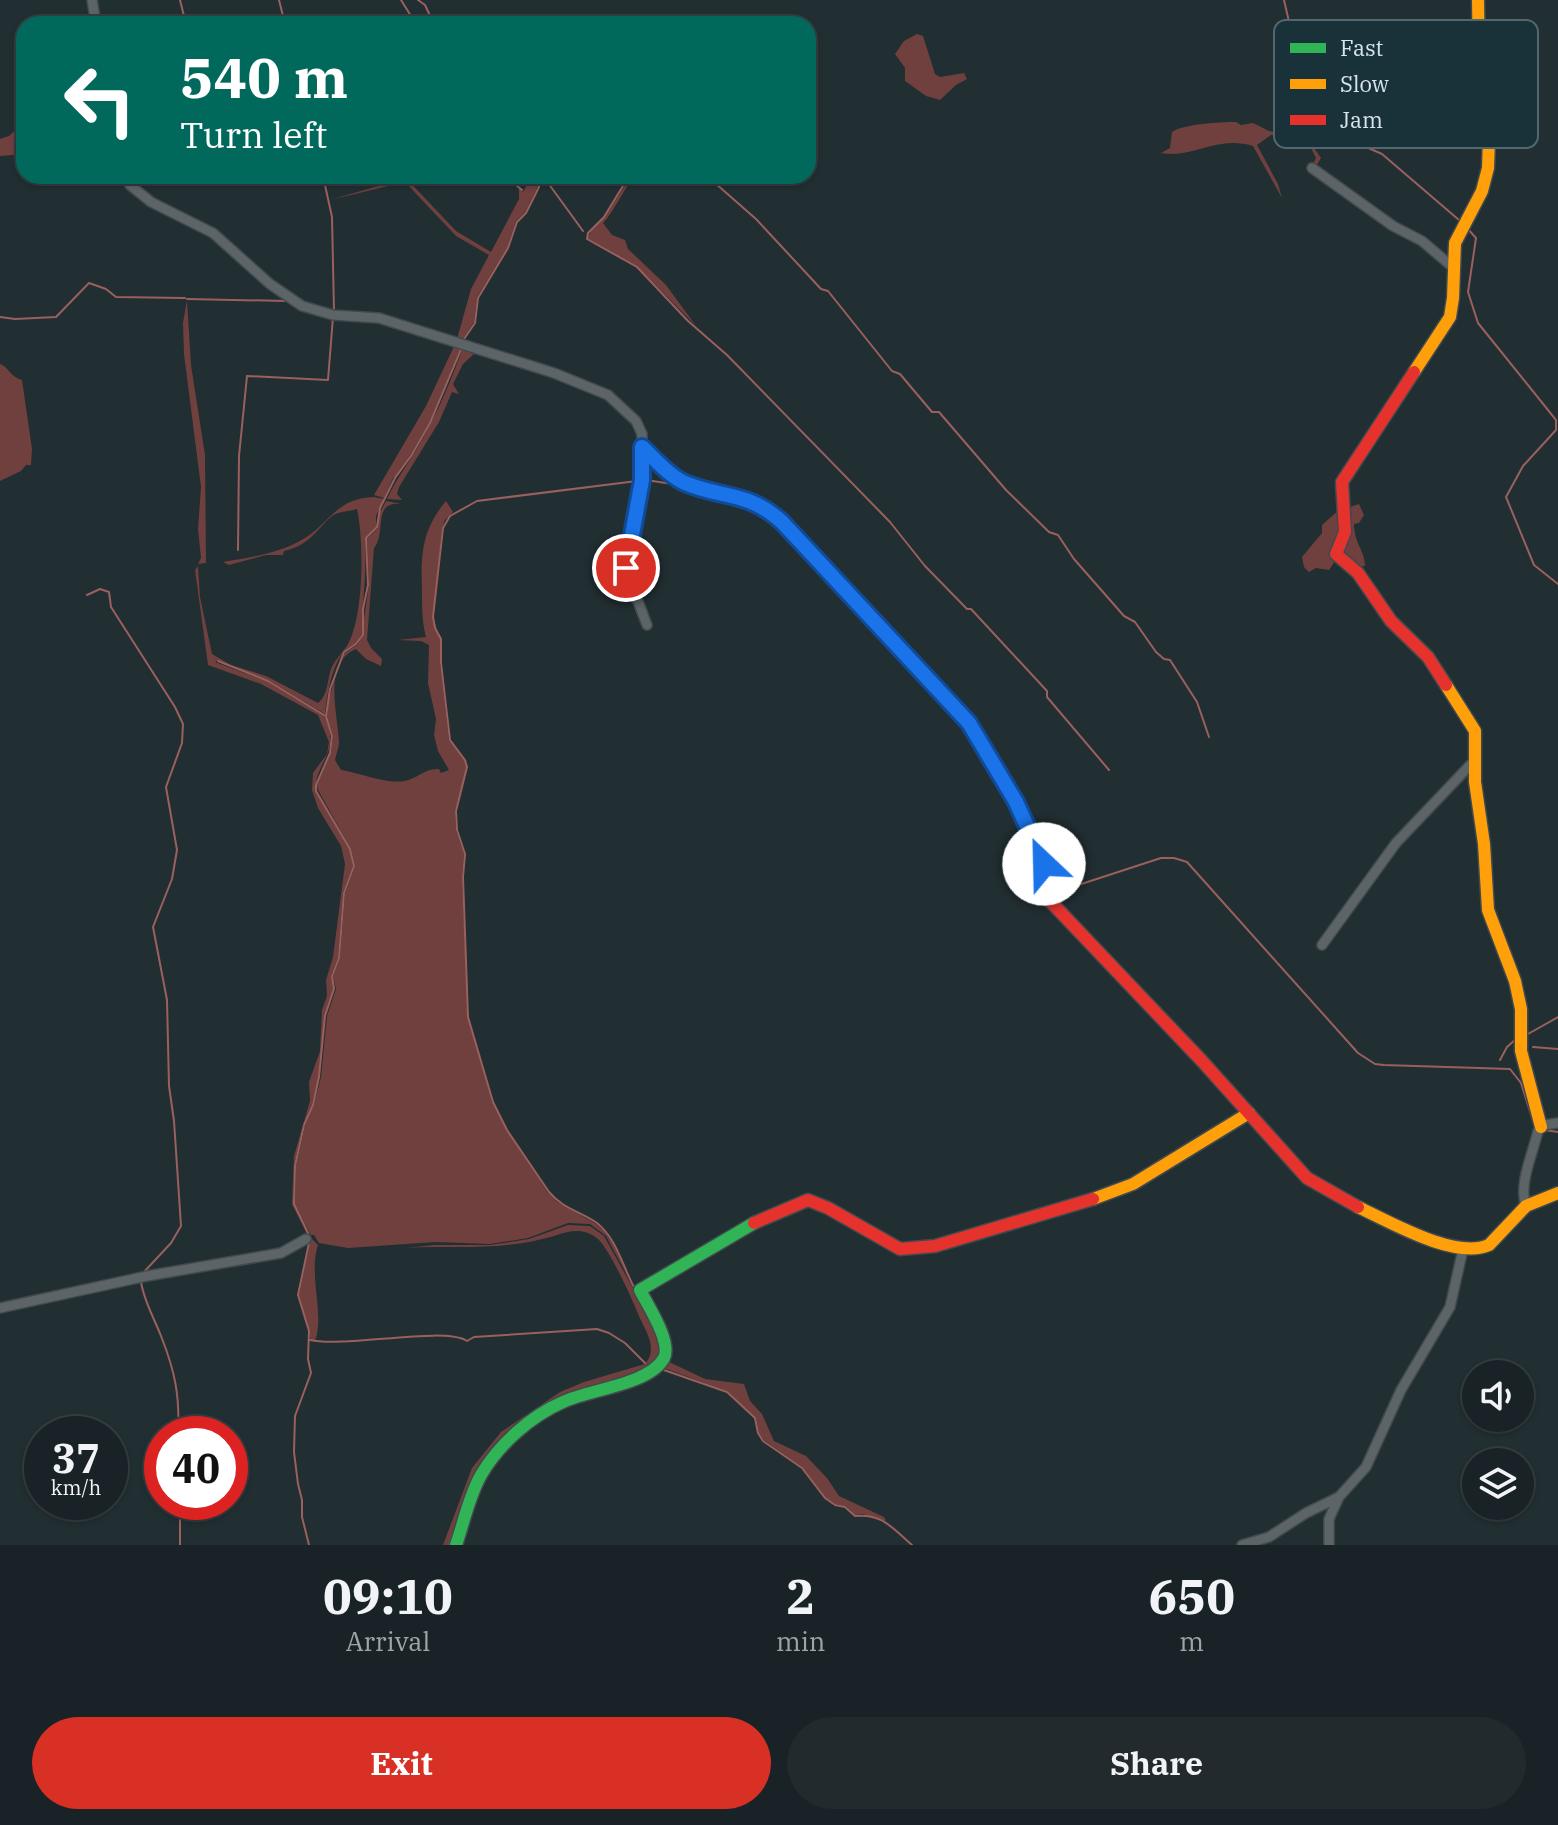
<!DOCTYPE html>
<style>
:root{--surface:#192226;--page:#222a2e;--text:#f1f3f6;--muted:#9fa4a7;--line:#373f43;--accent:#d93025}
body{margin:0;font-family:"IBM Plex Serif",serif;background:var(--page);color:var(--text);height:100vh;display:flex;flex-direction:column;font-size:30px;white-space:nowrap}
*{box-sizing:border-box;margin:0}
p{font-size:26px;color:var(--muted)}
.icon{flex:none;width:44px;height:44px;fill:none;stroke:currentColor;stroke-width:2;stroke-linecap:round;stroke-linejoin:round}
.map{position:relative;height:1545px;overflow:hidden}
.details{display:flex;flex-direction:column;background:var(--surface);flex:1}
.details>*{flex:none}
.guide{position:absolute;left:16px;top:16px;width:800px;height:168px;border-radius:24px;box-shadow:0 2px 6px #0004,0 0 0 2px var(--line);background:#00695c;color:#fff;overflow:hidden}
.tools{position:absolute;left:1462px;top:1360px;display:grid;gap:16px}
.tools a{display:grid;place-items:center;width:72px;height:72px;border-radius:50%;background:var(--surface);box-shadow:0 2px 6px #0004,0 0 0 2px var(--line);font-size:40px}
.speed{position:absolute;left:24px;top:1416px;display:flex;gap:16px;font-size:40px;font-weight:700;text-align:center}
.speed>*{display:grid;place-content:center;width:104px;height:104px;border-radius:50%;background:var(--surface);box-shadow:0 2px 6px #0004,0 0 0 2px var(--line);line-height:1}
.speed small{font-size:20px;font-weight:400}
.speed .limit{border:12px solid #d22;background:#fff;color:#111}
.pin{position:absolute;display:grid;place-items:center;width:68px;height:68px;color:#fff;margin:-34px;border:4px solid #fff;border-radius:50%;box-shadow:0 2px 8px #0007}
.me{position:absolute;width:88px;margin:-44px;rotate:336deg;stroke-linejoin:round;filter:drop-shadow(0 0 6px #0008)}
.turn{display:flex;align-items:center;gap:28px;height:168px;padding:0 32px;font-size:36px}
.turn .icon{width:104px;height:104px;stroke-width:2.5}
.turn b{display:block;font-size:56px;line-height:68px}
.eta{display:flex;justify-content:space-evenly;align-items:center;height:136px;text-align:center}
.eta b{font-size:48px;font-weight:700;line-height:56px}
.cta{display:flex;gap:16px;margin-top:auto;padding:16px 32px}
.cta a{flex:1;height:92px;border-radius:48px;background:var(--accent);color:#fff;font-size:32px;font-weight:700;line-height:92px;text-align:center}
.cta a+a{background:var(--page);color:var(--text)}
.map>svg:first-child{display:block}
.green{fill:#70403f}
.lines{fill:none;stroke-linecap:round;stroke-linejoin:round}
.stream{stroke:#9a605e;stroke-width:2}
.street-casing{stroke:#404a4e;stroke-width:12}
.fast-casing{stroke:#404a4e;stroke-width:15}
.slow-casing{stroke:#404a4e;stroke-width:15}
.jam-casing{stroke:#404a4e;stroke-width:15}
.street{stroke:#5d6467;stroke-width:9}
.fast{stroke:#30b455;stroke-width:12}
.slow{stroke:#ff9f0a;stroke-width:12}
.jam{stroke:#e5322d;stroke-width:12}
.route-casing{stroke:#114b97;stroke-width:20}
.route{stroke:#1a73e8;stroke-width:14}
.key{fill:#19323a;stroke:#52686f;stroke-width:2}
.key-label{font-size:22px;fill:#d6e5ea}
</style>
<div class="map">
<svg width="1558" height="1545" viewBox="0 0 1558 1545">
<rect width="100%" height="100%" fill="#212e32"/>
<path class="green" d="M917,34L923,36L935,74L940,77L964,73L967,79L956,85L940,100L926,96L905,81V68L895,54L904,41Z
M24,122V133L21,134L17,142H24V154L0,156V139L9,136Z
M1236,122L1241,125L1253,123L1269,131L1305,139L1309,141L1321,158L1315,168L1312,166L1316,158L1309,144L1276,135H1271L1257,145L1278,184L1282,198L1253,146C1216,135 1193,159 1161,153L1170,148L1172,132C1184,124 1220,122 1236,122Z
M400,176H404L456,231L491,252L519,199V188L523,192L527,185V176H536L538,186L525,212L516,221L507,248L477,297L474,322L462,340L457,339L471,289L489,255L456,236L405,182L330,200L399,180Z
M631,176H634C626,187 610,217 603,223L612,235L625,240L628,249L666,285L696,326L638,267L587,238L595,225L605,217Z
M187,300L191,365L205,455L206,563L198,564L201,558L198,529L201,487L184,354L183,323Z
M456,342L462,344L429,423L399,474L393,478L384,498L374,495L426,406Z
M464,345L476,352L463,364L453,384L459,394L452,392L439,422L399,487L397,494L402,500L387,499C395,481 406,467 416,450C436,417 451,381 464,345Z
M0,364C9,367 9,376 22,380L32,449L31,465H26L21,471L0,481Z
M374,497L384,499L376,516V527L365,538C366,564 365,587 362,613C361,621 364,631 361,638C357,646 347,646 342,654C331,670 327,694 325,714L268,680L218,660L215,662L268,682L325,716C342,755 313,763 316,791L350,849L353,866L343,893L338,958L331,975L334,989L325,1016L319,1077L312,1105L303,1125L294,1166L293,1204L308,1231V1236L292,1204L294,1156L310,1101L309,1082L320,1051L322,1010L327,996L326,980L333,957L345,864L341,846L318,808L312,790L313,773L327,754L329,742L318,715L261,684L208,665L195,570L198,566L200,597L212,654L231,665L266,676L318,703C328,695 327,681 331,669C335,659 343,653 348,644C364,615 364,540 357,509C350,511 337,512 332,516C313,533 311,544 284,551L283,555H266L229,565L223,562C247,558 274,554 296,543C330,527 333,498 374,497Z
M386,501L408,505C369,497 388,531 374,548L367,640L371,648L382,659L381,666L366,659L356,649C322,663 338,715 339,742C339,748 336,754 335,760L341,770C361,773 384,784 404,781C417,779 425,768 439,769L441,773L449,770L438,751L434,735L436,719L428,683L429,645L421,641L398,640L426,637C422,622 422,607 422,592C421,555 421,531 446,501L453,512L445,520L442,528L433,617L440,639V663L449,740L465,760L467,767L455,811L456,831L464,854L462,877L468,1017L492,1102L507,1130L548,1193L556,1201L596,1224L603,1230L614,1246L628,1277L606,1236L590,1224L568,1223L528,1238L490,1244L435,1242L348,1248L319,1243L314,1235H311L295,1204L296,1166L305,1126L314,1105L321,1077L327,1016L336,989L333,976L340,958L345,894L355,866L351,849L318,790L317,785L331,753L333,736L327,716L328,704L337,668L345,653L357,645L364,635V619L369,585L367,539L378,528V516Z
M1359,504L1364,515L1359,523L1354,524C1354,543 1365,551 1365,566L1353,567L1338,551L1344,509Z
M1340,509L1337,558L1329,570L1316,568L1309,572L1304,567L1302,557L1322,533V525Z
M568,1225L590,1226L604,1236L648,1315L663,1352C649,1380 607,1379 580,1389C545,1402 484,1443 472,1479C493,1442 532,1413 570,1394C599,1381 650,1382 665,1353L663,1345L633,1285L639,1290L665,1343L666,1356L648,1373L564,1400L511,1437L479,1477L455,1545H450L470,1485L449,1545H443L472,1468L501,1432L560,1392L584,1382L645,1364C659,1349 645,1330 638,1314C632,1298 609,1249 598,1239C585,1228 571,1230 557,1235C503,1252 460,1245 405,1248L435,1245H490L529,1239Z
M311,1238L318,1245C308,1274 325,1315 315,1341L311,1340L299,1295Z
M667,1361L705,1379L744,1384L750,1401L762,1414L774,1441L806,1456L827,1478L839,1496L884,1517L886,1521L863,1514L855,1515L846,1506L835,1504L825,1497L802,1467L764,1440L759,1433L756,1418L727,1391L664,1368L657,1369Z"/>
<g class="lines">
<path class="stream" d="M180,0L186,24
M279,0L285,24
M401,0L416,24
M418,0L425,5L434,24
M1284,0L1290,26L1318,71L1322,81L1316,131L1322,141L1331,147L1364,146L1382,154L1459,220
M323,176L332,217L334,311
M505,176L522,190
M543,176L583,231
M629,176L604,217L588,233L587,239L637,267L688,321L727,355L890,522L925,566L967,609H971L1047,691V697L1109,770
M707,176L756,219L821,289L828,291L892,371L900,374L932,412H939L1006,490L1049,532L1058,535L1074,559L1124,616L1135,622L1156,652L1164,659L1170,660L1197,702L1209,737
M1467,228L1476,238L1468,292L1478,323L1556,420V430L1523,466L1506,497L1534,565L1558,584
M187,299L287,301
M0,317L15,319L56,317L89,283L106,289L116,297L185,298
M464,339L475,323L478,298L508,248L517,222L526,213L539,187L538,176
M646,480L679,485
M238,550L239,456L247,376L328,380L333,317
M87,595L100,589L109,592L111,607L175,707L183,724L182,743L166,787L177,850L172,879L153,927L167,1000L169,1086L174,1121L181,1226L171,1243L144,1272
M218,661L268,681L324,715
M1051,883L1066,889L1161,858H1174L1187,862L1358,1053L1375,1064L1384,1065L1510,1069L1521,1083L1533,1121
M1528,1034L1558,1017
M1533,1047L1558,1049
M1500,1060L1507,1047L1516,1039
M1544,1130L1558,1132
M310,1237L294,1204L295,1166L304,1125L313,1105L319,1077L325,1016L334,989L332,976L339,958L344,893L354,866L350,849L316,791V785L330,753L332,736L326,716L330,689L344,652L356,644L363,635V609L368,585L366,538L377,527L380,508L395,478L411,456L430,423L462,347
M141,1282C144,1301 154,1318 161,1336C175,1371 180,1396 178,1434
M635,1289C623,1268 617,1239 597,1223C581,1212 562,1208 549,1192L507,1130L493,1102L468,1017L463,877L465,854L457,830L456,811L467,767L465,760L450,740L441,663V639L435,628L433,617L443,528L450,516L477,501L637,481
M310,1340C345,1348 444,1326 467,1341L474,1337L597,1329L609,1333L625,1343L645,1363
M661,1369L727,1392L755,1418L758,1433L763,1441L802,1468L825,1498L835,1505L845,1507L855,1516C883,1513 894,1530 912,1545
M585,1388L613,1380
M180,1502V1545
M309,1545L302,1517V1500L298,1484L294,1452L295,1416L311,1373L308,1359L309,1331L298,1295L309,1243
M449,1545L457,1523"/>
<g class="street-casing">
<path id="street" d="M92,0L96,24
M1312,168L1393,226L1422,241L1455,269
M125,176L130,185L151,202L213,233L270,284L302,306L333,315L379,318L554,373L608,395L636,421L642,434V480L626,559L629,578L647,625
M1322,945L1396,843L1474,761
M1526,1206C1518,1185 1533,1153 1538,1131L1544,1125L1558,1123
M0,1308L147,1276L281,1253L306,1239
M1242,1545L1269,1537L1306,1513L1339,1497L1366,1467L1401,1390L1450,1307L1463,1249
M1329,1545V1519L1339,1497"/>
</g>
<g class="fast-casing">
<path id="fast" d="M642,447L682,481L751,500L782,522L969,723L1016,802L1033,843
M456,1545C464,1522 469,1496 481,1475C499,1444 531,1416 563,1402C590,1389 649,1385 664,1358C672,1342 648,1306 640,1290L754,1223"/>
</g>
<g class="slow-casing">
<path id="slow" d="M1414,372L1450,317L1453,298L1455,243L1482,191L1488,168L1489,140L1479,68L1478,0
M1446,685L1475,731V782L1484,844L1488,910L1515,981L1521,1009V1051L1541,1127
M1093,1199L1133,1184L1249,1113
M1358,1207C1390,1222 1455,1260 1489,1245L1526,1206L1558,1193"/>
</g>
<g class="jam-casing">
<path id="jam" d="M1414,372L1342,482L1345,532L1336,554L1358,573L1391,621L1428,657L1446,685
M1033,843L1040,859L1052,874L1045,886L1050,901L1202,1061L1307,1178L1358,1207
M754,1223L808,1200L828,1208L900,1249L935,1246L1093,1199"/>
</g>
<use href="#street" class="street"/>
<use href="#fast" class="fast"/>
<use href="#slow" class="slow"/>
<use href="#jam" class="jam"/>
</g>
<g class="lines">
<g class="route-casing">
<path id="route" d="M626,568L642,480V447C655,459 669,476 685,483C723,499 748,491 782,522L969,723L1016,802L1044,864"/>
</g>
<use href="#route" class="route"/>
</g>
<rect x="1274" y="20" width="264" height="128" rx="12" class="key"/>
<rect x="1290" y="43" width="36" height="10" fill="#30b455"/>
<rect x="1290" y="79" width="36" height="10" fill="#ff9f0a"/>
<rect x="1290" y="115" width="36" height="10" fill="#e5322d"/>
<g class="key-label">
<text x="1340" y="56">Fast</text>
<text x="1340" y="92">Slow</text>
<text x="1340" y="128">Jam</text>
</g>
</svg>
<div class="tools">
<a><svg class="icon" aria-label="sound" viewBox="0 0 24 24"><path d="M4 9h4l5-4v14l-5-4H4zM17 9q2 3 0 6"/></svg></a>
<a><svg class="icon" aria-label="layers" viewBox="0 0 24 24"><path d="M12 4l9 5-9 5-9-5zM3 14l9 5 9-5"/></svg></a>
</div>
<div class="speed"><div>37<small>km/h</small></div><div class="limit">40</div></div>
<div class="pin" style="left:626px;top:568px;background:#d93025"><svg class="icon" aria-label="arrive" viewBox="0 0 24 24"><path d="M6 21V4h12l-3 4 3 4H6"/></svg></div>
<svg class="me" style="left:1044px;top:864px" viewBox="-20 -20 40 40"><circle r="19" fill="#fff"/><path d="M0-13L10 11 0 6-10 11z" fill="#1a73e8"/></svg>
<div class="guide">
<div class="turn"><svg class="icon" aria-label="left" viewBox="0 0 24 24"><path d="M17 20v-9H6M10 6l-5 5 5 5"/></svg><div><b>540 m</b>Turn left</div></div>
</div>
</div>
<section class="details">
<div class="eta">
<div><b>09:10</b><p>Arrival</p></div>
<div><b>2</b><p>min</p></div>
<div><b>650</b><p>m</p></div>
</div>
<div class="cta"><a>Exit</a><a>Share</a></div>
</section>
